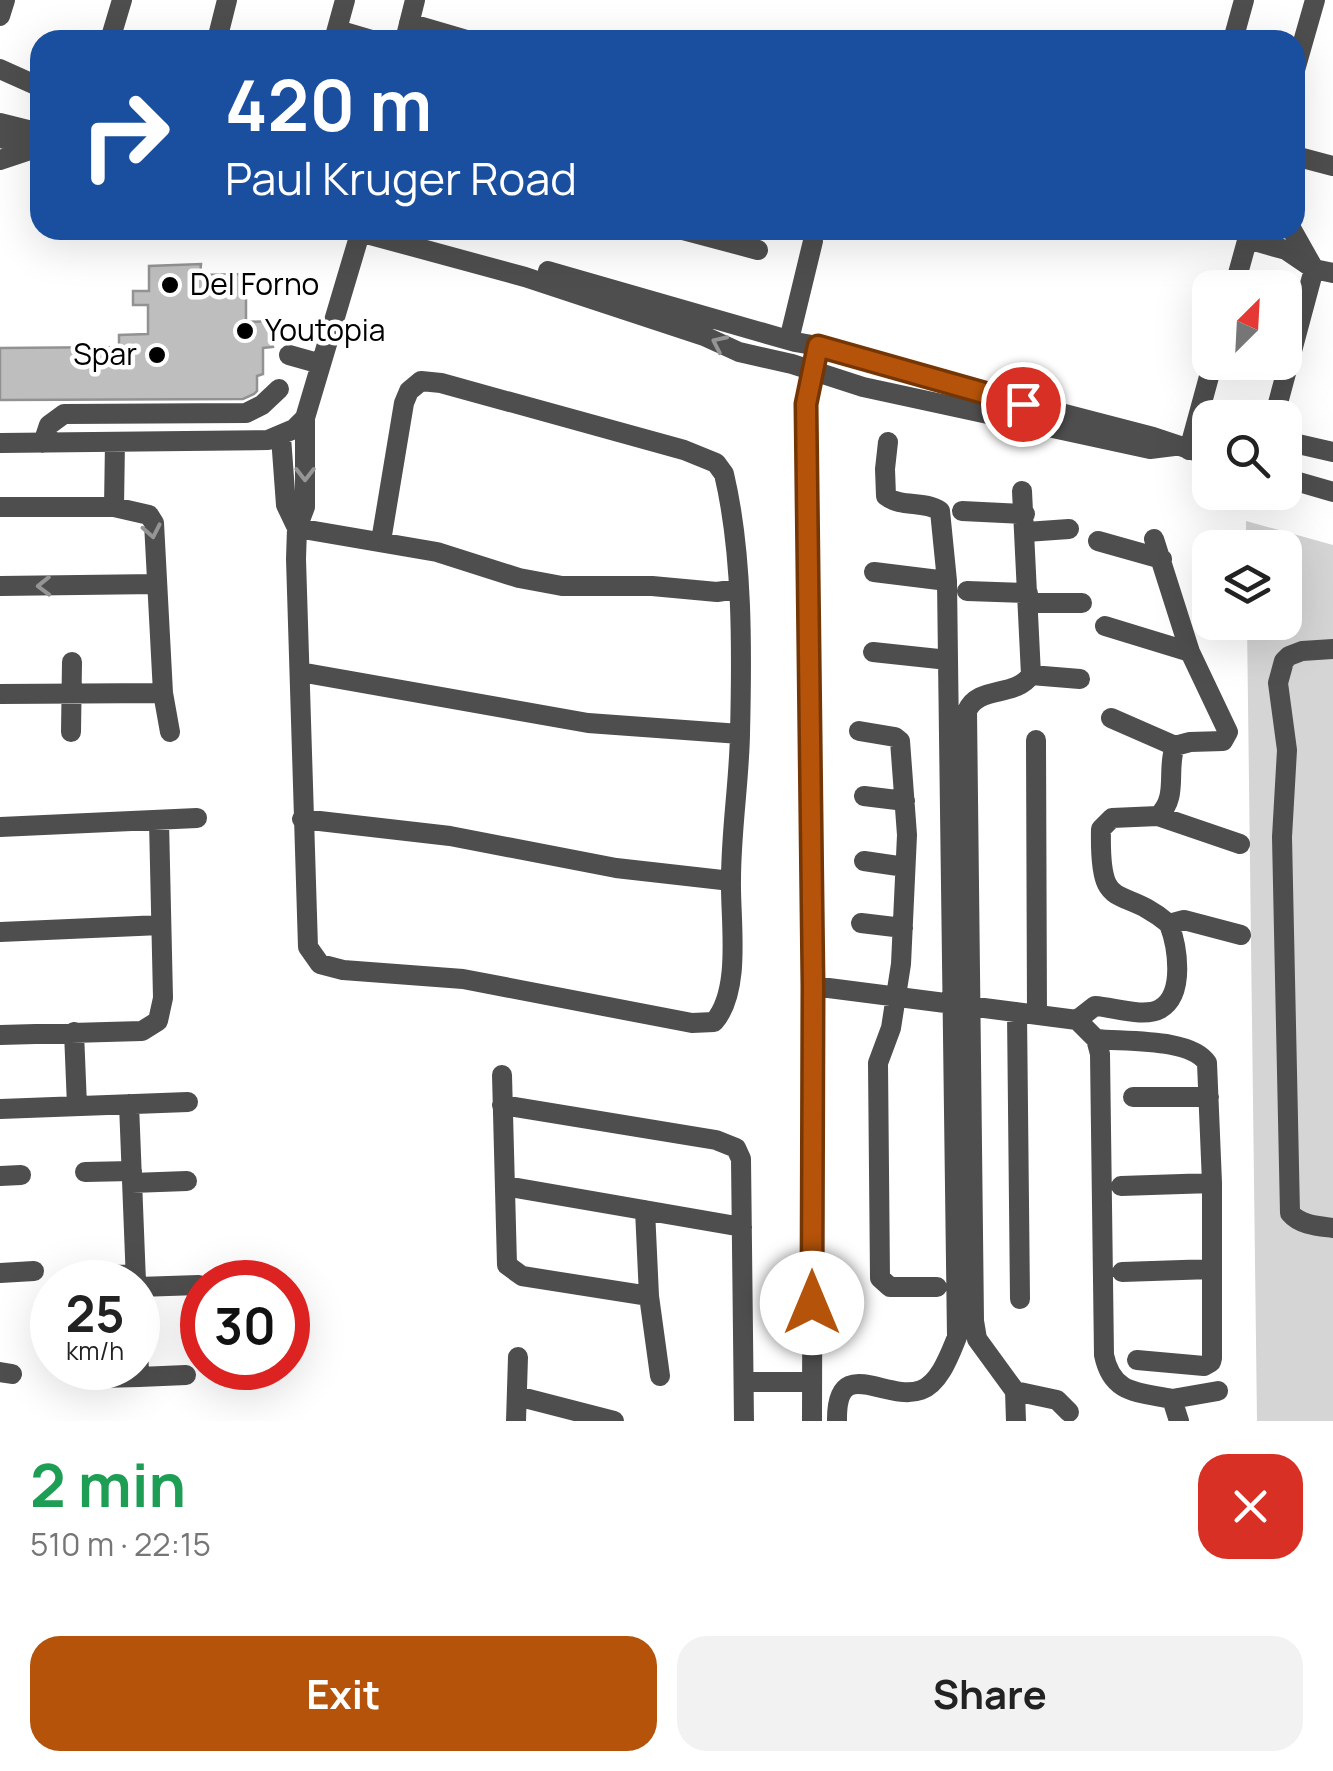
<!DOCTYPE html>
<meta charset="utf-8">
<style>
:root{--surface:#fff;--page:#f2f2f2;--text:#222;--muted:#767676;--accent:#b45309}
body{margin:0;font-family:Manrope,sans-serif;background:var(--page);color:var(--text);height:100vh;display:flex;flex-direction:column;font-size:38px;white-space:nowrap}
*{box-sizing:border-box;margin:0}
p{font-size:32px;color:var(--muted)}
.icon{flex:none;width:55px;height:55px;fill:none;stroke:currentColor;stroke-width:2;stroke-linecap:round;stroke-linejoin:round}
.map{position:relative;height:1421px;overflow:hidden}
.panel{display:flex;flex-direction:column;background:var(--surface);flex:1}
.panel>*{flex:none}
.top-card{position:absolute;left:30px;top:30px;width:1275px;height:210px;border-radius:30px;box-shadow:0 10px 40px #0002;background:#1a4fa0;color:#fff;overflow:hidden}
.needle{width:65px;rotate:24deg}
.controls{position:absolute;left:1192px;top:270px;display:grid;gap:20px}
.controls a{display:grid;place-items:center;width:110px;height:110px;border-radius:20px;background:var(--surface);box-shadow:0 10px 40px #0002;font-size:50px}
.speed{position:absolute;left:30px;top:1260px;display:flex;gap:20px;font-size:50px;font-weight:700;text-align:center}
.speed>*{display:grid;place-content:center;width:130px;height:130px;border-radius:50%;background:var(--surface);box-shadow:0 10px 40px #0002;line-height:1}
.speed small{font-size:25px;font-weight:400}
.speed .limit{border:15px solid #d22;background:#fff;color:#111}
.pin{position:absolute;display:grid;place-items:center;width:85px;height:85px;color:#fff;margin:-42px;border:5px solid #fff;border-radius:50%;box-shadow:0 2px 10px #0007}
.me{position:absolute;width:110px;margin:-55px;rotate:0deg;stroke-linejoin:round;filter:drop-shadow(0 0 8px #0008)}
.turn{display:flex;align-items:center;gap:35px;height:210px;padding:0 30px;font-size:45px}
.turn .icon{width:130px;height:130px;stroke-width:2.5}
.turn b{display:block;font-size:70px;line-height:85px}
.round{display:grid;place-items:center;flex:none;width:105px;height:105px;border-radius:30px;background:var(--page)}
.headline{display:flex;align-items:center;justify-content:space-between;height:170px;padding:0 30px}
h1{font-size:60px;font-weight:700;line-height:75px;color:#1e9e55}
.button{display:flex;gap:20px;margin-top:auto;padding:20px 30px}
.button a{flex:1;height:115px;border-radius:30px;background:var(--accent);color:#fff;font-size:40px;font-weight:700;line-height:115px;text-align:center}
.button a+a{background:var(--page);color:var(--text)}
.map>svg:first-child{display:block}
.green{fill:#d5d5d5}
.building{fill:#bebebe;stroke:#929292;stroke-width:2.5}
.lines{fill:none;stroke-linecap:round;stroke-linejoin:round}
.minor{stroke:#4e4e4e;stroke-width:20}
.oneway{stroke:#959595}
.route-casing{stroke:#753606;stroke-width:25}
.route{stroke:#b45309;stroke-width:18}
.poi-dot{fill:#000;stroke:#fff;stroke-width:4}
.labels{text-anchor:middle;stroke-width:9;stroke-linejoin:round;paint-order:stroke}
.poi-label{font-size:30px;fill:#000;stroke:#fff;text-anchor:start}
</style>
<div class="map">
<svg width="1333" height="1421" viewBox="0 0 1333 1421">
<rect width="100%" height="100%" fill="#fff"/>
<path class="green" d="M1246,521L1333,545V1421H1257L1247,623L1285,622V548L1246,547Z"/>
<path class="building" d="M201,264L200,275L246,274V322L271,321L273,347L263,348V374L257,376V391L254,394L243,399L0,400V348L119,347V335L148,334V305H133V291H149V266Z"/>
<g class="lines">
<path class="minor" d="M0,16L5,0
M409,23L467,40
M338,30L372,40
M110,40L122,0
M217,40L227,0
M334,40L345,0
M405,40L415,0
M1233,40L1244,0
M0,69L40,87
M1295,70L1315,0
M0,123L40,133
M0,138L38,147
M1295,156L1333,166
M0,160L39,147
M352,230L525,277L704,336L739,352L792,364L863,387L1150,449L1174,446
M683,230L758,250
M1247,239L1286,250L1314,269L1333,273
M548,271L795,342L818,346L965,388L1153,437L1210,456
M1234,288L1250,230
M789,340L813,241
M289,355L321,364
M305,418V507L297,528L296,559L308,947L320,964L343,970L463,979L692,1023L714,1022C742,990 730,920 731,880C731,831 739,783 740,734C742,652 743,554 724,474L716,463L684,450L441,383L421,381L409,391L404,403L381,541
M1274,418L1314,269L1292,230
M281,437L286,505L297,528L437,552L519,578L562,586H652L717,592L737,589
M1285,441L1333,452
M888,442L885,469L886,496C901,508 924,500 940,511L947,581
M0,443L268,440L294,429L305,418L361,230
M43,443L49,425L64,414L246,413L262,405L279,389
M1189,450L1213,362
M1285,478L1333,492
M1022,491L1031,675C1015,698 978,685 967,711L974,1321L977,1339L1015,1391L1057,1400L1069,1412
M0,507H114L149,515L154,523L163,693L170,732
M114,507L115,442
M962,511L1025,514
M1026,532L1069,529
M1098,541L1162,559
M874,572L947,581L948,660
M0,586L157,584
M967,591L1028,593
M1029,603H1082
M1105,626L1190,652
M1333,649L1302,651L1289,656L1284,661L1278,683L1287,750L1282,837L1290,1213C1300,1225 1318,1226 1333,1228
M300,672L588,723L740,734
M1031,675L1080,679
M0,694L163,693
M1111,718L1175,746
M859,731L895,737L900,741L907,835L901,964L891,1028L878,1063L880,1278L890,1287H937
M71,732L72,662
M1036,740L1037,1015
M864,796L905,801
M1158,816L1240,844
M302,819L450,836L616,868L731,881
M0,827L197,818
M864,861L905,867
M861,923L903,928
M1169,924L1184,920L1241,935
M0,932L161,925
M813,986L1077,1020L1096,1039L1100,1054L1104,1355C1112,1394 1137,1392 1172,1399L1179,1421
M1017,1012L1020,1299
M1077,1020L1095,1006C1113,1007 1144,1018 1160,1009C1186,994 1177,945 1169,924C1120,882 1099,918 1101,829L1112,818L1158,816C1179,797 1166,770 1175,746L1190,742L1223,741L1228,732L1190,652L1154,539
M74,1032L77,1106
M0,1035L142,1031L158,1021L163,998L159,821
M1096,1039C1125,1042 1191,1038 1207,1063L1212,1183V1358L1211,1362L1204,1366L1137,1360
M502,1075L507,1265L522,1276L649,1296
M1133,1097H1209
M129,1104L136,1282
M502,1105L716,1140L736,1148L741,1159L744,1421
M0,1109L188,1102
M85,1172L132,1171
M0,1176L21,1175
M132,1183L187,1181
M505,1186L742,1227
M1121,1186L1212,1183
M645,1210L649,1296L660,1376
M1122,1272L1212,1269
M0,1273L34,1271
M88,1276L135,1274
M138,1287L199,1285
M0,1372L12,1374
M139,1377L186,1375
M100,1378L139,1377L138,1340
M744,1382H812
M1015,1391L1016,1421
M517,1396L614,1421
M1172,1399L1218,1391
M516,1421L518,1357
M812,1421L813,986L806,404L818,346
M837,1421C836,1352 886,1403 921,1390C940,1383 950,1354 957,1337L948,660L873,652"/>
</g>
<defs><path id="oneway-chevron" d="M-2-3.5L2.5 0L-2 3.5" fill="none" stroke-width="1.6" stroke-linecap="round" stroke-linejoin="round" transform="scale(2.5)"/></defs>
<g class="oneway">
<use href="#oneway-chevron" transform="translate(719 343) rotate(-155)"/>
<use href="#oneway-chevron" transform="translate(305 474) rotate(90)"/>
<use href="#oneway-chevron" transform="translate(152 531) rotate(79)"/>
<use href="#oneway-chevron" transform="translate(44 586) rotate(179)"/>
</g>
<g class="lines">
<g class="route-casing">
<path id="route" d="M812,1303L813,986L806,404L818,346L1023,404"/>
</g>
<use href="#route" class="route"/>
</g>
<g class="poi-dot">
<circle cx="170" cy="285" r="10"/>
<circle cx="245" cy="331" r="10"/>
<circle cx="157" cy="355" r="10"/>
</g>
<g class="labels">
<g class="poi-label">
<text x="190" y="295">Del Forno</text>
<text x="265" y="341">Youtopia</text>
<text x="137" y="365" text-anchor="end">Spar</text>
</g>
</g>
</svg>
<div class="controls">
<a><svg class="needle" viewBox="-14 -14 28 28"><path d="M0-13l5 13h-10z" fill="#e53935"/><path d="M0 13l5-13h-10z" fill="#767676"/></svg></a>
<a><svg class="icon" aria-label="search" viewBox="0 0 24 24"><circle cx="10" cy="10" r="6"/><path d="M15 15l6 6"/></svg></a>
<a><svg class="icon" aria-label="layers" viewBox="0 0 24 24"><path d="M12 4l9 5-9 5-9-5zM3 14l9 5 9-5"/></svg></a>
</div>
<div class="speed"><div>25<small>km/h</small></div><div class="limit">30</div></div>
<div class="pin" style="left:1023px;top:404px;background:#d93025"><svg class="icon" aria-label="arrive" viewBox="0 0 24 24"><path d="M6 21V4h12l-3 4 3 4H6"/></svg></div>
<svg class="me" style="left:812px;top:1303px" viewBox="-20 -20 40 40"><circle r="19" fill="#fff"/><path d="M0-13L10 11 0 6-10 11z" fill="#b45309"/></svg>
<div class="top-card">
<div class="turn"><svg class="icon" aria-label="right" viewBox="0 0 24 24"><path d="M7 20v-9h11M14 6l5 5-5 5"/></svg><div><b>420 m</b>Paul Kruger Road</div></div>
</div>
</div>
<section class="panel">
<div class="headline"><div><h1>2 min</h1><p>510 m · 22:15</p></div><a class="round" style="background:#d93025;color:#fff"><svg class="icon" aria-label="close" viewBox="0 0 24 24"><path d="M6 6l12 12M18 6L6 18"/></svg></a></div>
<div class="button"><a>Exit</a><a>Share</a></div>
</section>
